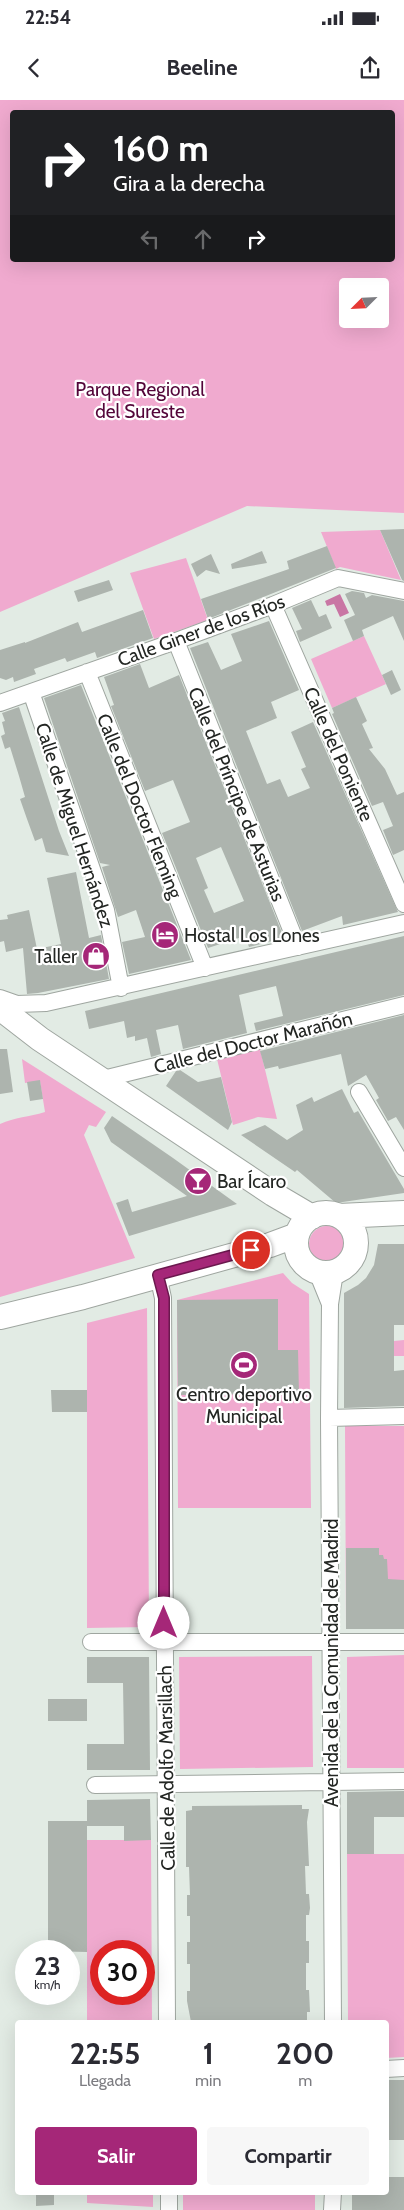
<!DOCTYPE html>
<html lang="es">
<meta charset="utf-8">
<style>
:root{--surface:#fff;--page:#f7f7f7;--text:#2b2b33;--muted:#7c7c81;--accent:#a52778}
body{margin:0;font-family:Cabin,sans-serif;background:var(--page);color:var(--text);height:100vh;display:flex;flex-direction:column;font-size:19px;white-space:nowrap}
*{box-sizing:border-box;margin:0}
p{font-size:16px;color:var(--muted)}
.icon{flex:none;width:28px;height:28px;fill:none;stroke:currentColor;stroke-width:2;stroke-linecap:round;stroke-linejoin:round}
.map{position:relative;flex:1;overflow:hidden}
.sheet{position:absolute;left:15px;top:1920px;width:374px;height:175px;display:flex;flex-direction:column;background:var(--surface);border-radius:5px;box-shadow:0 5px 20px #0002}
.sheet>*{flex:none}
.top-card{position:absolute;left:10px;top:10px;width:385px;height:152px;border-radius:5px;box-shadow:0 5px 20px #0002;background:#202124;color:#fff;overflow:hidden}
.needle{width:32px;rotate:246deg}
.buttons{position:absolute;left:339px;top:178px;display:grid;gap:10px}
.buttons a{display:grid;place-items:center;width:50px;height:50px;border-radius:5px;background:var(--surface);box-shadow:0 5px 20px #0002;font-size:25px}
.speed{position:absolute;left:15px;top:1840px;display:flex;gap:10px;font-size:25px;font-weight:700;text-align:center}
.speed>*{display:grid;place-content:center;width:65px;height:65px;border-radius:50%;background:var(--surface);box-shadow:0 5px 20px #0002;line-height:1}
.speed small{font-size:12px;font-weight:400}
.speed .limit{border:8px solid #d22;background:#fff;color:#111}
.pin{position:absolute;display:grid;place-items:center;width:42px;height:42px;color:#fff;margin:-21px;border:2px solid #fff;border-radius:50%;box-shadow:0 1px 5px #0007}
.me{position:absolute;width:55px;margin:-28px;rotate:0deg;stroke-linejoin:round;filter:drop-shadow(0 0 4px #0008)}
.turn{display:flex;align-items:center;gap:18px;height:105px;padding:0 20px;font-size:22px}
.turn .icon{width:65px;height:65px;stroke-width:2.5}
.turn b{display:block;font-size:35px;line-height:42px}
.lanes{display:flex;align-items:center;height:48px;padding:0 20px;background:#0003;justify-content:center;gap:25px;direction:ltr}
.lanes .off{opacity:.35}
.eta{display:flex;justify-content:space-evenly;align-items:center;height:85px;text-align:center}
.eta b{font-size:30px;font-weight:700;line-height:35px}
.primary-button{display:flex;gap:10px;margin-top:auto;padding:10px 20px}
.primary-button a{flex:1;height:58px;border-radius:5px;background:var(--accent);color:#fff;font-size:20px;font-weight:700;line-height:58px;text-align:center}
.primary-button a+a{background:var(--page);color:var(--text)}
.status{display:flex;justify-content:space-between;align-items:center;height:35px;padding:0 25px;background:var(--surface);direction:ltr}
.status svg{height:14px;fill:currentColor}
header{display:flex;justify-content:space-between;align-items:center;height:65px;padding:0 20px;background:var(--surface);font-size:22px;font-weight:700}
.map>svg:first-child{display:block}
.green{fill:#f0aacf;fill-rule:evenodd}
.water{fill:#c976a4}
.building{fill:#adb4ae;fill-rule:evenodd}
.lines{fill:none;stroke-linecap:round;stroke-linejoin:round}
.street-casing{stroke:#9fa6a0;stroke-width:18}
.secondary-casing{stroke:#9fa6a0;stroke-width:26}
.street{stroke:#fff;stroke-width:16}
.secondary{stroke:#fff;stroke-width:24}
.route-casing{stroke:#6b194e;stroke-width:12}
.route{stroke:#a52778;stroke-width:9}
.labels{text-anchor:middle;stroke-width:4.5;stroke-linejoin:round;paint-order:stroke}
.park-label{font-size:19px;fill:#530539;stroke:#fff}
.street-label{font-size:19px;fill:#232623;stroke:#fff}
.poi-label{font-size:19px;fill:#232623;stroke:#fff;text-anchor:start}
</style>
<div class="status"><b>22:54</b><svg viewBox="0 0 49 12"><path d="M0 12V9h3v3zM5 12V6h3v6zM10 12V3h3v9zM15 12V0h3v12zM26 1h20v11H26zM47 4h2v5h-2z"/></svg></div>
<header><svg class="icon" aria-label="back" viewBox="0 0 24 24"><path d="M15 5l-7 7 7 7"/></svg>Beeline<svg class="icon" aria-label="share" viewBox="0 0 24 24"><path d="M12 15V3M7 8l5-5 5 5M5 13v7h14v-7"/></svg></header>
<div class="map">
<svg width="404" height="2110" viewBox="0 0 404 2110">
<rect width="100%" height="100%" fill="#e2ebe4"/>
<path class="green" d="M0,0H404V413L247,406L0,512ZM12,12H392V160H12ZM348,186H380V219H348Z
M380,430L401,480L340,467L336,469L321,432Z
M186,458L208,520L154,539L130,473Z
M364,536L386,584L332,608L311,559Z
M260,949L277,1019L258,1017L233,1025L217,959Z
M22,959L106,1012L96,1027L89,1025L84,1035L135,1158L0,1197V1024C15,1017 29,1017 45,1012L40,981L25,983Z
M309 1144a18 18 0 1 1 36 0a18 18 0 1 1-36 0Z
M283,1173L292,1183L309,1194L311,1408H178L177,1200Z
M147,1208L149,1527L87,1528V1223Z
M404,1240V1256H394V1241Z
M345,1326H404V1529H346Z
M404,1555V1668H347V1557Z
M312,1556L313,1667L180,1669L179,1557Z
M87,1740H151L152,1922H87ZM101,1851H144V1894H101Z
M347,1754H404V1957L386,1958V1922H348Z
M87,2093H153V2107L87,2103Z
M183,2093H315V2110H183Z"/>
<path class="water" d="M340,494L349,513L340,517L334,504L327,506L325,501Z"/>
<path class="building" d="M404,429V481L402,480L380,430Z
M327,446L336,468L208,519L201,499L289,469L287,461Z
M262,451L267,463L232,469L231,464Z
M211,454L220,474L206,470L197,477L191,464Z
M109,480L113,490L78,502L74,491Z
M352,491L364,493L366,498L372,495L404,501V541L393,516L362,530L364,536L353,541L344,520L355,515L345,494Z
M311,500L319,517L326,514L332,528L300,542L296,531L302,529L292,508Z
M143,510L153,538L97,558L95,552L67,562L65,558L34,569L36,574L14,582L13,577L6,580L0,578V550L25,542V543L78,522L82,532Z
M269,521L299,590L271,602L277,618L246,631L267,684L280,679L288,697L310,688L301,669L306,667L291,632L313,622L398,812L343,825L342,816L302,831L190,548L208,542L221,570L242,561L231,534Z
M140,564L149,588L179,575L284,838L249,847L245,836L208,848L162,733L190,722L173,680L145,691L111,606L114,605L104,577ZM221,747L244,801L214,813L204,790L208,788L196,758Z
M392,570L401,590L391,595L382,575Z
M81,585L191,860L129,874L122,842L145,837L136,810L118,817L102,767L110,765L100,763L44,598Z
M356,597L367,621L362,624L373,648L369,649L385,669L397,695L404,692V750L393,755L383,730L393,726L383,702L372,706L332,614L334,613L332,608Z
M19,607L59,731L69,756L46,752L42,738L35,741L27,719L20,699L25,697L19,676L10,647L5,649L1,636L5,634L2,622L5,621L2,613Z
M76,772L89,838L101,835L109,879L38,893L27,894L23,848L6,852L4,841L0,842V820L8,819L7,815L29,810L37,849L61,844L47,778Z
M404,836V895L256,931L254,923L283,916L276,886L239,895L247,933L183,949L178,925L156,930L161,954L151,957L147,938L135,941V936L127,938L124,921L89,929L85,911Z
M404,915V1030L396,1017L388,1021L376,1000L379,998L366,975L348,986L341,954L279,969L278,966L265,969L260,951Z
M0,949H7L13,992L0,994Z
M180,970L198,982L221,977L232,1022L228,1030L166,986L176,971Z
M40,980L43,999L30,1001L27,982Z
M342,989L354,1013L358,1011L404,1089V1093L336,1103L297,1070L295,1072L241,1035L265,1025L287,1040L303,1030L296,1005L312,997L314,1002Z
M112,1016L173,1058L237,1104L129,1136L116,1103L128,1099L132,1112L187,1096L111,1042L104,1028Z
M378,1144H404V1225H394V1271L404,1270V1306L344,1308V1193L358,1185L366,1178L374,1165Z
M278,1199V1250H298L299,1294L178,1295L177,1200Z
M51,1290H87V1312H52Z
M346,1448H379V1455H383L384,1459H387L388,1479L404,1480V1529H346Z
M87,1557H149L150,1670H87V1644H124L123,1583H87Z
M48,1599H87V1621H48Z
M404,1691V1717H374V1754H347V1692Z
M150,1699L151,1740L124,1741V1726H87V1852L48,1851V1721H87V1700Z
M302,1705V1709H309L307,1722L309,1766H305L306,1794H309L310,1808L309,1815H306V1841H309V1863H306V1890H309L310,1912H307V1922H191L187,1901V1891H190V1864H187V1842H190V1816H187V1795H190L189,1767H186V1711L192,1710V1706Z
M386,1980H404V2040H386Z
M386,2077H404V2110H352V2092H386Z
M36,2092H54V2105L36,2106Z"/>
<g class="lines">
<g class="street-casing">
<path id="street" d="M273,505L404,804
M176,541L298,847
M87,572L205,868
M31,592L106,810L121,888
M0,603L176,541L273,505L338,478L404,491
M0,898L17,904L46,903L404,823
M103,979L404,905
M359,992L404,1068
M317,1172L330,1204
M158,1175L163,1198L167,1922
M329,1318L404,1316
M91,1542H404
M95,1685L404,1681
M333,1922L329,1318L330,1204L335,1172
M386,1969L404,1968
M169,2092V2110
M332,2110L333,2092"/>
</g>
<g class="secondary-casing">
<path id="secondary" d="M0,908L40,939L273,1094L312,1117
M296 1143a30 30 0 1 1 60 0a30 30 0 1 1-60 0Z
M339,1116L404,1113
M0,1217L83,1197L270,1145L297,1135"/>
</g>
<use href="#street" class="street"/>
<use href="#secondary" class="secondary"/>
</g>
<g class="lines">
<g class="route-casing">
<path id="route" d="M164,1523V1198L158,1175L251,1150"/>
</g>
<use href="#route" class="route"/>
</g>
<defs>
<g id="hotel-disc" transform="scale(1.4375)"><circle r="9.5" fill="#a52778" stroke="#fff"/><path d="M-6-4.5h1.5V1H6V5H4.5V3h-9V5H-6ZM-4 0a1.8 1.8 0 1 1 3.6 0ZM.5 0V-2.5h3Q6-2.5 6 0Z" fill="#fff"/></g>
<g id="shop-disc" transform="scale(1.4375)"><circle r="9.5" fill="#a52778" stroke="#fff"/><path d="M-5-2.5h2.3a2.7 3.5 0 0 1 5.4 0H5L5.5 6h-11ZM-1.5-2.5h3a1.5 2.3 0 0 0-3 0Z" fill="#fff"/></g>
<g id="bar-disc" transform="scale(1.4375)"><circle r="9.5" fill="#a52778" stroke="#fff"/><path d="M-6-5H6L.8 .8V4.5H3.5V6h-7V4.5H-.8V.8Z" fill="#fff"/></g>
<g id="stadium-disc" transform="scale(1.4375)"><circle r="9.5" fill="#a52778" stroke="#fff"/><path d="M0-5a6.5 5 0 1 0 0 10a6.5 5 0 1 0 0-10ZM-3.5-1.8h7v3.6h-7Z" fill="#fff"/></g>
</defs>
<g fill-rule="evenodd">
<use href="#hotel-disc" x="165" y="835"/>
<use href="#shop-disc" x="96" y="856"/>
<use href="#bar-disc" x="198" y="1081"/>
<use href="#stadium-disc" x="244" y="1265"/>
</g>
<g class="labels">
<g class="park-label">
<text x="140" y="296">Parque Regional<tspan x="140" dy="22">del Sureste</tspan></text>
</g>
<g class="street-label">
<text transform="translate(201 530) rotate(-20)" y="7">Calle Giner de los Ríos</text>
<text transform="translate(339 654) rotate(66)" y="7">Calle del Poniente</text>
<text transform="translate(237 694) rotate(68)" y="7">Calle del Príncipe de Asturias</text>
<text transform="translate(140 706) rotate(68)" y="7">Calle del Doctor Fleming</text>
<text transform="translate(75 725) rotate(72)" y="7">Calle de Miguel Hernández</text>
<text transform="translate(253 942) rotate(-14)" y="7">Calle del Doctor Marañón</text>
<text transform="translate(331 1563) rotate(-90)" y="7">Avenida de la Comunidad de Madrid</text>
<text transform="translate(166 1668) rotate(-91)" y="7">Calle de Adolfo Marsillach</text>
</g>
<g class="poi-label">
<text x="184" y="842">Hostal Los Lones</text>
<text x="77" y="863" text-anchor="end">Taller</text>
<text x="217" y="1088">Bar Ícaro</text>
<text x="244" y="1301" text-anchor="middle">Centro deportivo<tspan x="244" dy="22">Municipal</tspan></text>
</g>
</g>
</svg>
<div class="buttons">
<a><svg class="needle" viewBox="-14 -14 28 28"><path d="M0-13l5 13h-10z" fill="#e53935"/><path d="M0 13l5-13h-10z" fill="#7c7c81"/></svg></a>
</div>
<div class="speed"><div>23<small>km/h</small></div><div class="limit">30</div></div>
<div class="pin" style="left:251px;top:1150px;background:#d93025"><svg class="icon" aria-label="arrive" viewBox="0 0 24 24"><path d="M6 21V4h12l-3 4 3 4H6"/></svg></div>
<svg class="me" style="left:164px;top:1523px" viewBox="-20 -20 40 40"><circle r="19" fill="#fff"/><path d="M0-13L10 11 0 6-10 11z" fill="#a52778"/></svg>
<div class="top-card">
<div class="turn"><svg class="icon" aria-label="right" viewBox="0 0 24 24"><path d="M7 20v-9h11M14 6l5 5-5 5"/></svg><div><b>160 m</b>Gira a la derecha</div></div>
<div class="lanes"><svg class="icon off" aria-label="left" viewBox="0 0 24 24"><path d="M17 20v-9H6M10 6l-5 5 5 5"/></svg><svg class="icon off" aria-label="ahead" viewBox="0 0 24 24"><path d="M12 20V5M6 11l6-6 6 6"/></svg><svg class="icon" aria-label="right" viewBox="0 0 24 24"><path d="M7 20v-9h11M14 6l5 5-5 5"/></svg></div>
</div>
<section class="sheet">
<div class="eta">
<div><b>22:55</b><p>Llegada</p></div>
<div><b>1</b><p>min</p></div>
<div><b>200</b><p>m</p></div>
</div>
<div class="primary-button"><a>Salir</a><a>Compartir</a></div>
</section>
</div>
